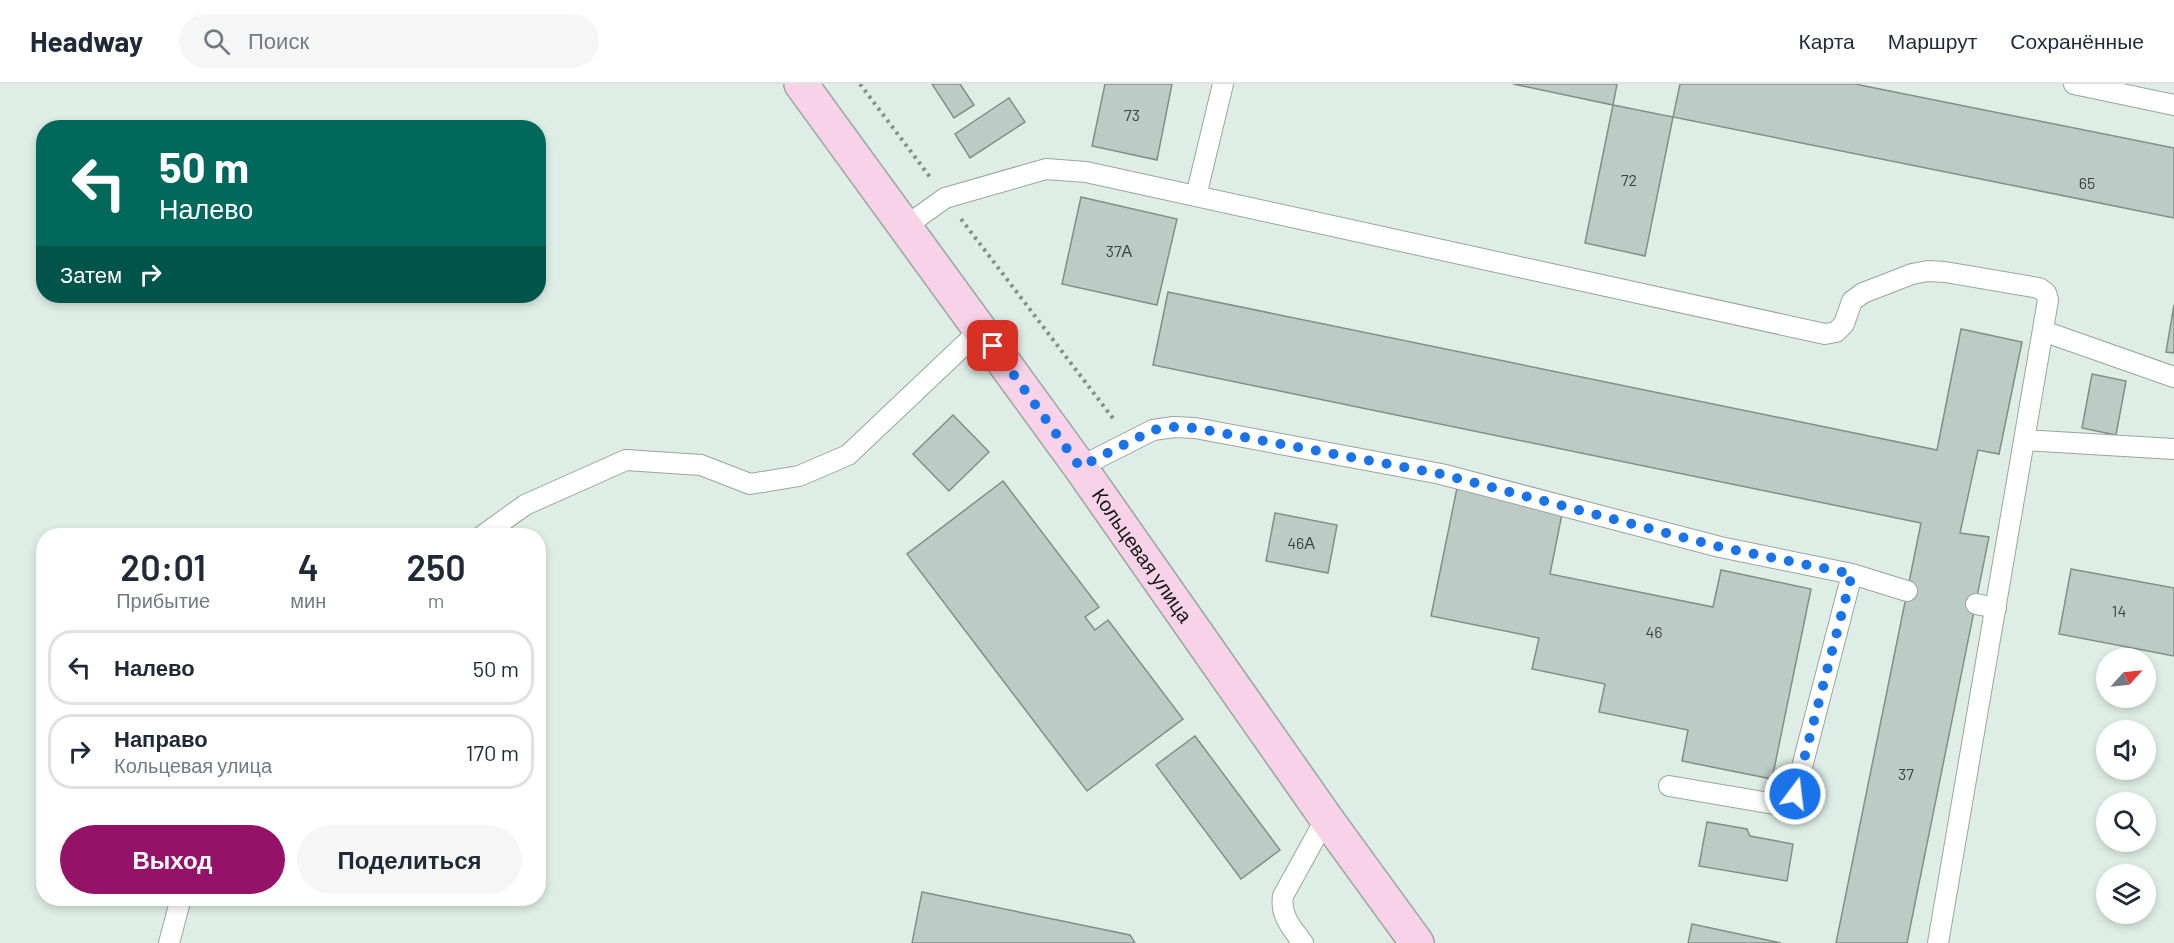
<!DOCTYPE html>
<html lang="ru">
<meta charset="utf-8">
<style>
:root{--surface:#fff;--page:#f6f6f7;--text:#1f2937;--muted:#747a83;--line:#e0e1e3;--accent:#951269}
body{margin:0;font-family:Barlow,sans-serif;background:var(--page);color:var(--text);height:100vh;display:flex;flex-direction:column;font-size:22px;white-space:nowrap}
*{box-sizing:border-box;margin:0}
p{font-size:20px;color:var(--muted)}
.icon{flex:none;width:33px;height:33px;fill:none;stroke:currentColor;stroke-width:2;stroke-linecap:round;stroke-linejoin:round}
.map{position:relative;flex:1;overflow:hidden}
.drawer{position:absolute;left:36px;top:444px;width:510px;height:378px;display:flex;flex-direction:column;background:var(--surface);border-radius:24px;box-shadow:0 3px 9px #0003}
.drawer>*{flex:none}
.guide{position:absolute;left:36px;top:36px;width:510px;height:183px;border-radius:24px;box-shadow:0 3px 9px #0003;background:#00695c;color:#fff;overflow:hidden}
.needle{width:39px;rotate:63deg}
.fabs{position:absolute;left:2096px;top:564px;display:grid;gap:12px}
.fabs a{display:grid;place-items:center;width:60px;height:60px;border-radius:50%;background:var(--surface);box-shadow:0 3px 9px #0003;font-size:30px}
.pin{position:absolute;display:grid;place-items:center;width:51px;height:51px;color:#fff;margin:-26px;border-radius:12px;box-shadow:0 3px 9px #0006}
.me{position:absolute;width:66px;margin:-33px;rotate:15deg;stroke-linejoin:round;filter:drop-shadow(0 0 4px #0008)}
.turn{display:flex;align-items:center;gap:21px;height:126px;padding:0 24px;font-size:27px}
.turn .icon{width:78px;height:78px;stroke-width:2.5}
.turn b{display:block;font-size:42px;line-height:51px}
.then{display:flex;align-items:center;height:57px;padding:0 24px;background:#0003;gap:12px;font-size:22px}
.eta{display:flex;justify-content:space-evenly;align-items:center;height:102px;text-align:center}
.eta b{font-size:36px;font-weight:600;line-height:42px}
.primary-button{display:flex;gap:12px;margin-top:auto;padding:12px 24px}
.primary-button a{flex:1;height:69px;border-radius:36px;background:var(--accent);color:#fff;font-size:24px;font-weight:600;line-height:69px;text-align:center}
.primary-button a+a{background:var(--page);color:var(--text)}
ul{padding:0;list-style:none}
li{display:flex;align-items:center;gap:18px;height:75px;margin:0 12px 9px;padding:0 12px;border:3px solid var(--line);border-radius:24px}
li div{flex:1}
li b{display:block;font-size:22px}
li em{font-style:normal}
header{display:flex;align-items:center;gap:36px;box-sizing:border-box;height:84px;padding:0 30px;background:var(--surface);border-bottom:2px solid var(--line)}
header strong{font-size:28px}
nav{display:flex;gap:33px;margin-inline-start:auto;font-size:21px}
.search{width:420px;height:54px;background:var(--page);display:flex;align-items:center;gap:15px;box-sizing:border-box;padding:0 21px;border-radius:33px;color:var(--muted);font-size:22px}
.map>svg:first-child{display:block}
.building{fill:#bccbc5;stroke:#818f89;stroke-width:1.5}
.lines{fill:none;stroke-linecap:round;stroke-linejoin:round}
.lane-casing{stroke:#97a6a0;stroke-width:22}
.secondary-casing{stroke:#97a6a0;stroke-width:36}
.path{stroke:#848f8a;stroke-width:4;stroke-dasharray:3 4.5;stroke-linecap:butt}
.lane{stroke:#fff;stroke-width:20}
.secondary{stroke:#f7d2e8;stroke-width:33}
.route{stroke:#1a73e8;stroke-width:10;stroke-dasharray:0 18}
.labels{text-anchor:middle;stroke-width:4.5;stroke-linejoin:round;paint-order:stroke}
.number-label{font-size:16px;fill:#3d4542}
.street-label{font-size:20px;fill:#131816;stroke:#fff}
</style>
<header>
<strong>Headway</strong>
<div class="search"><svg class="icon" aria-label="search" viewBox="0 0 24 24"><circle cx="10" cy="10" r="6"/><path d="M15 15l6 6"/></svg>Поиск</div>
<nav><a>Карта</a><a>Маршрут</a><a>Сохранённые</a></nav>
</header>
<div class="map">
<svg width="2174" height="859" viewBox="0 0 2174 859">
<rect width="100%" height="100%" fill="#deeee7"/>
<path class="building" d="M932,0H960L974,21L954,34Z
M1105,0H1172L1157,76L1092,62Z
M1513,0H1617L1613,21Z
M1680,0H1855L2174,64V134L1673,33Z
M1009,14L1025,38L970,74L955,50Z
M1613,21L1673,33L1645,172L1585,159Z
M1081,113L1177,135L1157,221L1062,200Z
M1168,208L1937,366L1961,245L2022,258L1999,370L1978,366L1960,449L1989,453L1907,859H1836L1921,439L1153,281Z
M2174,221V269L2166,268Z
M2092,290L2126,297L2116,351L2082,344Z
M953,331L989,368L949,407L913,370Z
M1003,397L1099,523L1085,533L1095,546L1108,536L1183,635L1087,707L907,470Z
M1457,404L1563,425L1550,490L1713,523L1721,486L1811,505L1772,695L1682,677L1688,646L1599,628L1605,600L1532,585L1539,554L1431,532Z
M1275,429L1337,441L1328,489L1266,477Z
M2071,485L2174,504V572L2059,550Z
M1195,652L1280,766L1241,795L1156,681Z
M1707,738L1747,745L1750,752L1793,760L1787,797L1699,782Z
M922,808L1130,851L1135,859H912Z
M1692,840L1781,859H1688Z"/>
<g class="lines">
<g class="lane-casing">
<path id="lane" d="M2074,0L2174,21
M1196,112L1223,0
M906,142L945,114L1046,85L1086,88L1825,250L1836,248L1844,240L1852,217L1863,209L1912,190L1928,187L1945,188L2039,204L2046,209L2048,216L1938,859
M2043,247L2174,293
M2024,356L2174,365
M1080,383L1153,346L1174,343L1195,344L1441,390L1720,463L1852,490L1795,710L1780,721L1669,702
M482,452L525,421L626,376L701,381L750,400L799,392L848,371L981,245
M1852,490L1907,507
M1976,520L1996,524
M169,859L181,814
M1303,859C1292,844 1280,832 1283,812L1326,734"/>
</g>
<g class="secondary-casing">
<g id="secondary">
<path id="s1" d="M801,0L1080,383L1326,734L1417,859"/>
</g>
</g>
<path class="path" d="M860,0L930,93
M961,135L1115,337"/>
<use href="#lane" class="lane"/>
<use href="#secondary" class="secondary"/>
</g>
<g class="lines">
<path class="route" d="M993,262L1080,383L1153,346L1174,343L1195,344L1441,390L1720,463L1852,490L1795,710"/>
</g>
<g class="labels">
<g class="number-label">
<text x="1132" y="37">73</text>
<text x="1629" y="102">72</text>
<text x="2087" y="105">65</text>
<text x="1119" y="173">37А</text>
<text x="1301" y="465">46А</text>
<text x="2119" y="533">14</text>
<text x="1654" y="554">46</text>
<text x="1906" y="696">37</text>
</g>
<g class="street-label">
<text dy="7" stroke="none"><textPath href="#s1" startOffset="582">Кольцевая улица</textPath></text>
</g>
</g>
</svg>
<div class="fabs">
<a><svg class="needle" viewBox="-14 -14 28 28"><path d="M0-13l5 13h-10z" fill="#e53935"/><path d="M0 13l5-13h-10z" fill="#747a83"/></svg></a>
<a><svg class="icon" aria-label="sound" viewBox="0 0 24 24"><path d="M4 9h4l5-4v14l-5-4H4zM17 9q2 3 0 6"/></svg></a>
<a><svg class="icon" aria-label="search" viewBox="0 0 24 24"><circle cx="10" cy="10" r="6"/><path d="M15 15l6 6"/></svg></a>
<a><svg class="icon" aria-label="layers" viewBox="0 0 24 24"><path d="M12 4l9 5-9 5-9-5zM3 14l9 5 9-5"/></svg></a>
</div>
<div class="pin" style="left:993px;top:262px;background:#d93025"><svg class="icon" aria-label="arrive" viewBox="0 0 24 24"><path d="M6 21V4h12l-3 4 3 4H6"/></svg></div>
<svg class="me" style="left:1795px;top:710px" viewBox="-20 -20 40 40"><circle r="17" fill="#1a73e8" stroke="#fff" stroke-width="3"/><path d="M0-11L8 9 0 5-8 9z" fill="#fff"/></svg>
<div class="guide">
<div class="turn"><svg class="icon" aria-label="left" viewBox="0 0 24 24"><path d="M17 20v-9H6M10 6l-5 5 5 5"/></svg><div><b>50 m</b>Налево</div></div>
<div class="then">Затем<svg class="icon" aria-label="right" viewBox="0 0 24 24"><path d="M7 20v-9h11M14 6l5 5-5 5"/></svg></div>
</div>
<section class="drawer">
<div class="eta">
<div><b>20:01</b><p>Прибытие</p></div>
<div><b>4</b><p>мин</p></div>
<div><b>250</b><p>m</p></div>
</div>
<ul>
<li><svg class="icon" aria-label="left" viewBox="0 0 24 24"><path d="M17 20v-9H6M10 6l-5 5 5 5"/></svg><div><b>Налево</b></div><em>50 m</em></li>
<li><svg class="icon" aria-label="right" viewBox="0 0 24 24"><path d="M7 20v-9h11M14 6l5 5-5 5"/></svg><div><b>Направо</b><p>Кольцевая улица</p></div><em>170 m</em></li>
</ul>
<div class="primary-button"><a>Выход</a><a>Поделиться</a></div>
</section>
</div>
